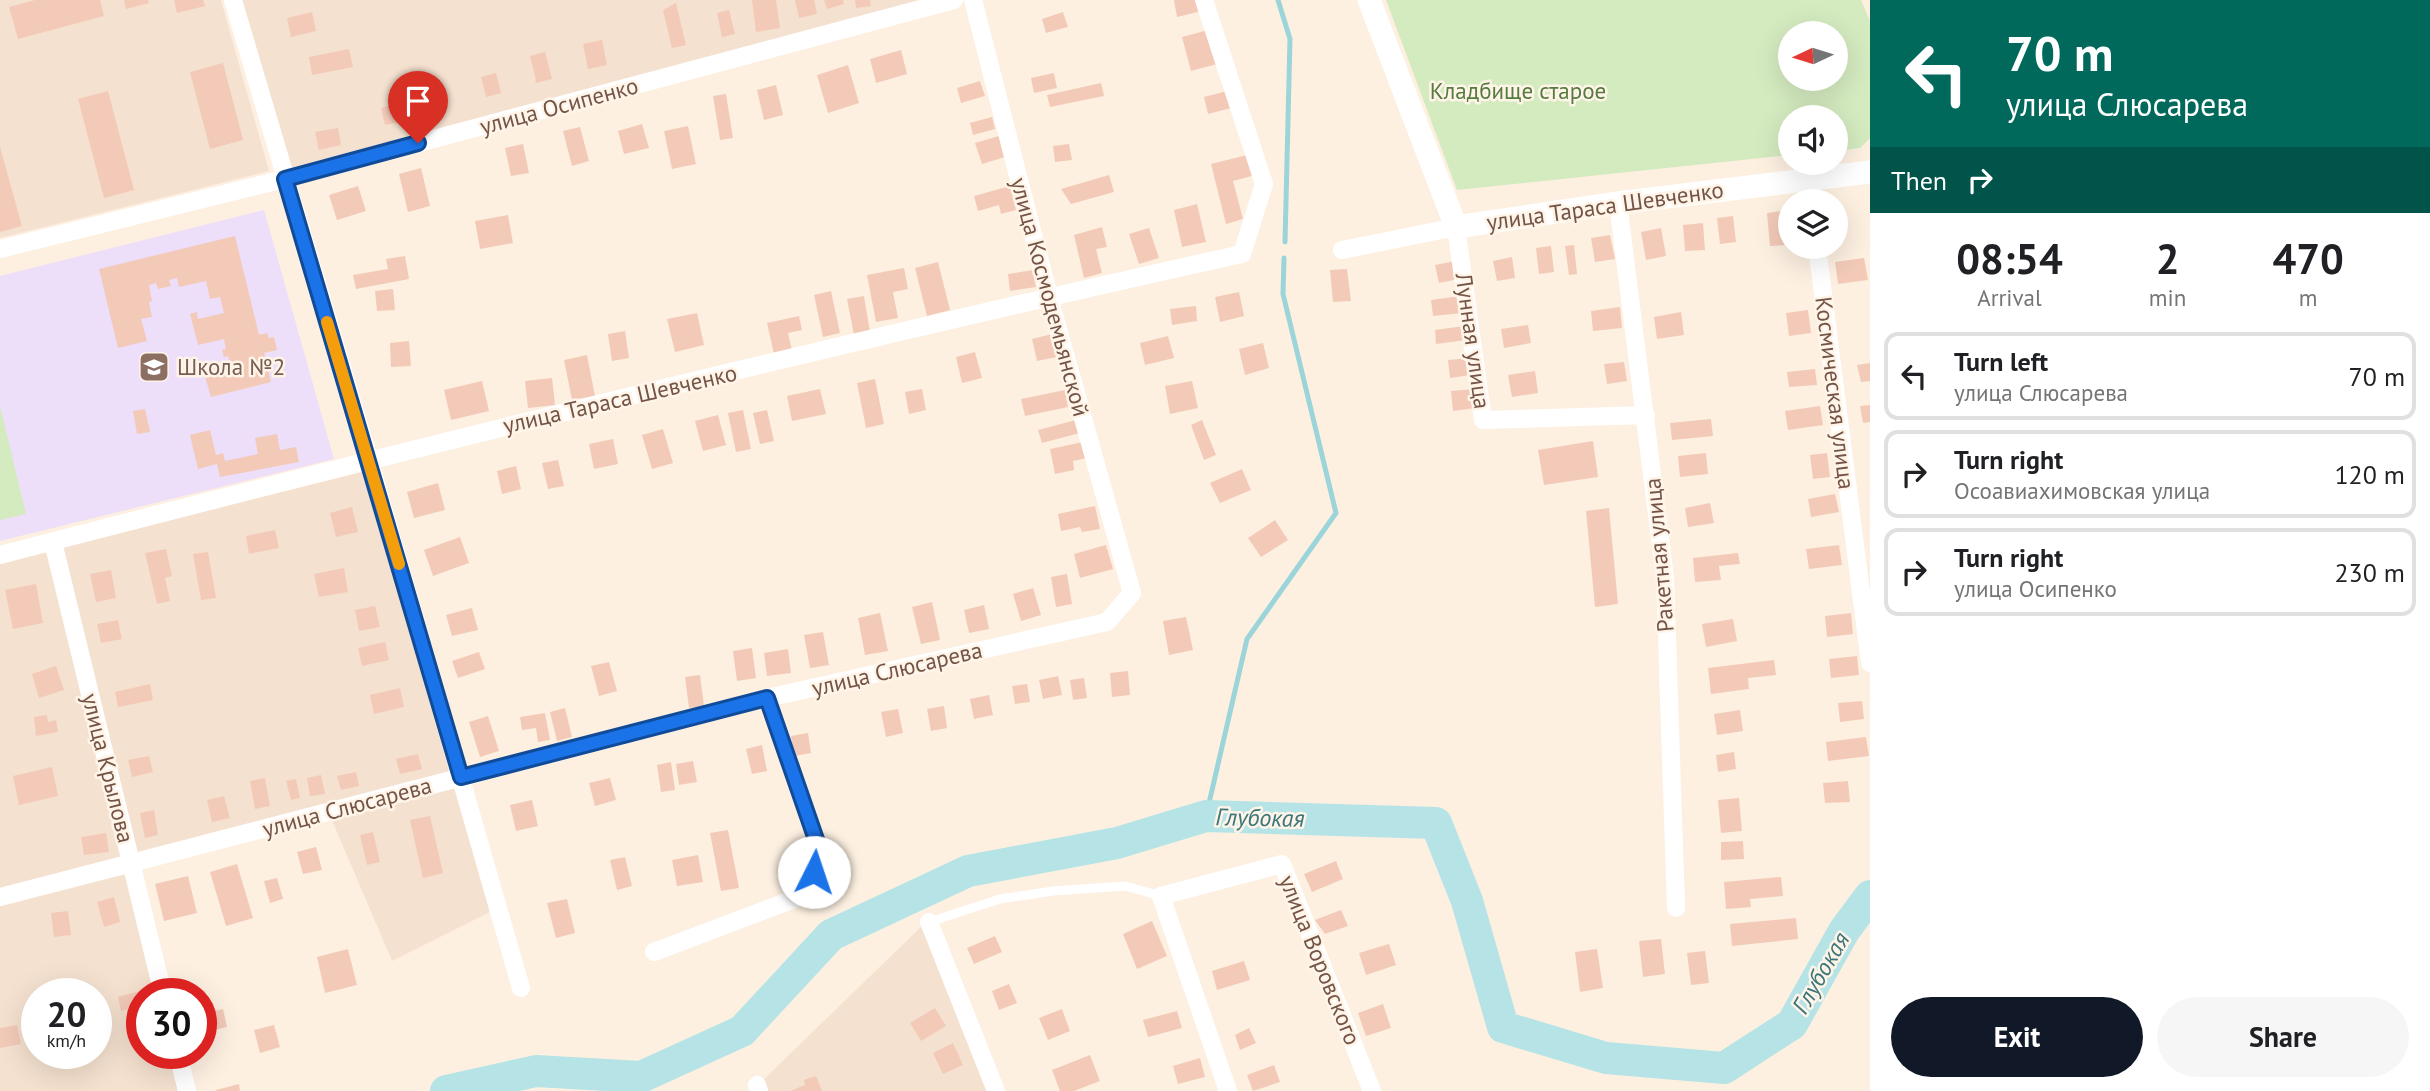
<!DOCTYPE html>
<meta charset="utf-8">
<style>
:root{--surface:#fff;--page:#f6f6f6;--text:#202124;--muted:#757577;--line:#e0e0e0;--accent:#111827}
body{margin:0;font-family:"PT Sans",sans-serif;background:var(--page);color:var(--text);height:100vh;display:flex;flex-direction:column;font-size:26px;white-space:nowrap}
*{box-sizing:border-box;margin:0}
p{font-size:23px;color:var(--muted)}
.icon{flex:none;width:38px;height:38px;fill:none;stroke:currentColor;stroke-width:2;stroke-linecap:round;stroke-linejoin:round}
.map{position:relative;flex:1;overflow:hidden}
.side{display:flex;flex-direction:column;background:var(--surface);width:560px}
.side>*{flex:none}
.hud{background:#00695c;color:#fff;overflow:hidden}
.needle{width:46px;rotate:266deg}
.fabs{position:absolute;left:1778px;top:21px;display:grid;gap:14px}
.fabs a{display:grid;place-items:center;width:70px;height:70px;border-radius:50%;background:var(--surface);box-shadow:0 7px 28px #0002;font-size:35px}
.speed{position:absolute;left:21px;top:978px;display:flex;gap:14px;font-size:35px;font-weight:700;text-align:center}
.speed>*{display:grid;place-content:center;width:91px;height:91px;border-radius:50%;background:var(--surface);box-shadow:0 7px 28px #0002;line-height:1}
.speed small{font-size:18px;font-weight:400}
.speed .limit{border:10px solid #d22;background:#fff;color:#111}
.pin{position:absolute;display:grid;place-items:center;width:60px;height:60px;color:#fff;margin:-72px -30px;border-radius:50% 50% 50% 0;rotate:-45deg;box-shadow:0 0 7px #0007}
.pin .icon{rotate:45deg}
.me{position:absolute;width:77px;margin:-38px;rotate:4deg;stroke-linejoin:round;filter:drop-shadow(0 0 5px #0008)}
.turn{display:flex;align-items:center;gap:24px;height:147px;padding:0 21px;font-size:32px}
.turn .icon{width:91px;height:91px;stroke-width:2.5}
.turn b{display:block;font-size:49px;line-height:60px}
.then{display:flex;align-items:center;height:66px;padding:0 21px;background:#0003;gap:14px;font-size:26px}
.eta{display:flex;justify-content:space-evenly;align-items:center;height:119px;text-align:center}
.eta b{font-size:42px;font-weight:700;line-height:49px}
.cta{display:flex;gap:14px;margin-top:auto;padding:14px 21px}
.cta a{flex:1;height:80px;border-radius:42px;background:var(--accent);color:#fff;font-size:28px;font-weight:700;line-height:80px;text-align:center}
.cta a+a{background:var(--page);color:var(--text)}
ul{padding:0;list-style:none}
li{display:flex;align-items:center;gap:21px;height:88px;margin:0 14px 10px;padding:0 7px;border:4px solid var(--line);border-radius:14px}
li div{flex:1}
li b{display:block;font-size:26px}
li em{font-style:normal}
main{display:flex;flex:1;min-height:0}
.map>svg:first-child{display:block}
.residential{fill:#f5e1cf;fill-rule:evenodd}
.education{fill:#eddef9}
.green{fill:#d4eabf;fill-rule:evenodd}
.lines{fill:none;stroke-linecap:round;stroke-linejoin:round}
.stream{stroke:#9bd4d9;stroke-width:5}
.river{stroke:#b5e3e6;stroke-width:32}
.building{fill:#f3cab8}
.service{stroke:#fff;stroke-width:9}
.minor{stroke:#fff;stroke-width:18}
.tertiary{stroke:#fff;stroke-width:23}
.route-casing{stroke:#114b97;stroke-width:18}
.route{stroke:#1a73e8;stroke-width:12}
.slow{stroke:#f59e0b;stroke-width:12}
.labels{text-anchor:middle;stroke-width:5;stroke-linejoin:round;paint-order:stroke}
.park-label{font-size:23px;fill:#557b3f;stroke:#fff4e8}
.street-label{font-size:23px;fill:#745447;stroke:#fff4e8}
.education-label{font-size:23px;fill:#785e54;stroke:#fff4e8;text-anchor:start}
.water-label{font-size:24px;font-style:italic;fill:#3b767b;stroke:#fff4e8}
</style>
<main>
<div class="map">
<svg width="1870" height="1091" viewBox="0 0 1870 1091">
<rect width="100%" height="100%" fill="#fdf0e1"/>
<path class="residential" d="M0,0H221L269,171L0,238Z
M241,0H930L290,169Z
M365,464L454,774L136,857L60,544Z
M49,547L126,861L0,893V560Z
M455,787L490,912L392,961L331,818Z
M127,874L157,994H142V1054H171L180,1091H0V906ZM37,994H96V1054H37Z
M925,923L989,1091H764L760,1083Z"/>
<path class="education" d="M264,210L334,459L0,541V276Z"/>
<path class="green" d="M1386,0H1861L1870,21V138L1860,148L1836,151V117H1790V155L1457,190ZM1790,33H1836V79H1790Z
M0,406L26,514L0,520Z"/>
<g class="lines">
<path class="stream" d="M1278,0L1290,39L1285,242
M1206,816L1247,639L1336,513L1283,294L1284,258"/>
<path class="river" d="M446,1091L536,1071L641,1077L742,1031L831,935L968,871L1117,843L1206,816L1436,823L1467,901L1503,1027L1606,1058L1724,1068L1792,1024L1844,931L1870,896"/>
</g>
<path class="building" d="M35,0H100L104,16L18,39L9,7Z
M124,0H148L149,3L126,9Z
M174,0H203L205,6L177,13Z
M752,0H776L780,28L756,32Z
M795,0H814L817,14L799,18Z
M824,0H843L844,4L827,9Z
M855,0H870L871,6L856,8Z
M1174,0H1200L1202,11L1177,17Z
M676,3L686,45L672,48L663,10Z
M729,10L735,34L722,37L717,13Z
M312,12L316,31L291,37L287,18Z
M1063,12L1068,27L1046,33L1042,19Z
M1208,30L1217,64L1191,71L1182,37Z
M602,40L607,65L588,69L583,44Z
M349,49L353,67L312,75L309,57Z
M901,50L907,74L876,83L870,59Z
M545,52L552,79L535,83L536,80L530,56Z
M223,63L243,140L210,149L190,72Z
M848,65L859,103L828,113L817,75Z
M496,73L501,93L486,97L481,77Z
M1054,73L1057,88L1034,93L1031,78Z
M980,81L985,96L961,103L957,88Z
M1101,83L1104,96L1050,107L1047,95Z
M776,85L783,115L764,120L757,90Z
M108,91L134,190L104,198L78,99Z
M1227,91L1231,108L1208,114L1204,97Z
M726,94L733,138L720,140L713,96Z
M399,103L403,121L385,125L381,108Z
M992,117L995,129L973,135L970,123Z
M642,124L649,148L624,154L618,131Z
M688,126L696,164L672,169L664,131Z
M580,127L589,161L572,166L563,131Z
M338,128L341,145L319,150L315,132Z
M999,136L1005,157L982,164L975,143Z
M523,144L529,173L511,176L505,148Z
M1069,144L1072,160L1055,162L1053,146Z
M0,147L22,226L0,232Z
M1247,155L1252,176L1233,181L1243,219L1226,224L1211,164Z
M421,168L430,206L408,212L399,174Z
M1109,175L1114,192L1071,204L1061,189Z
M358,186L366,211L337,220L329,195Z
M1010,186L1016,210L1001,214L999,205L978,211L974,196Z
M1197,204L1206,242L1182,247L1174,210Z
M1781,211V219L1790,218V233L1785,234L1786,245L1770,246L1767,213Z
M508,215L513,243L480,249L475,221Z
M1733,216L1736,242L1720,244L1717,218Z
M1703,223L1705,250L1685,251L1683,225Z
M1102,227L1107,247L1096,249L1102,273L1084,278L1074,235Z
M1149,228L1159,258L1139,264L1129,234Z
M1661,228L1666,256L1646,260L1641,232Z
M1610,235L1615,259L1595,262L1591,238Z
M235,236L259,335L267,333L269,338L274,337L277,350L264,353L271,382L211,397L204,373L231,366L228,356L224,357L222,350L226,349L224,339L198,345L190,314L197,312L198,319L224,313L220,297L210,299L206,281L179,287L177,278L169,280L171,286L158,289L156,283L149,285L152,301L149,302L152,317L141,319L147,341L118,348L99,269Z
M1574,245L1577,274L1569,275L1565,246Z
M1551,246L1554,272L1539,274L1536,248Z
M405,256L409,279L356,289L353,275L388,269L386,259Z
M1512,257L1515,278L1497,281L1493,261Z
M1864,258L1868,280L1838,284L1835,262Z
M1456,261L1459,279L1439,283L1435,265Z
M938,262L950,310L927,316L915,268Z
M904,268L908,289L893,292L898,318L876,322L867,275Z
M1347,269L1351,301L1333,302L1330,270Z
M1033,270L1036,287L1010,291L1008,274Z
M393,289L395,310L377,311L375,291Z
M831,291L840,333L823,337L814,295Z
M1239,292L1244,316L1220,322L1215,297Z
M864,296L870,332L854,335L847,299Z
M1460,296L1462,313L1433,316L1431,300Z
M1196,306L1197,321L1172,325L1170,309Z
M1620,307L1622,328L1593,331L1591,311Z
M1808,310L1811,333L1789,336L1786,313Z
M1681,312L1684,335L1657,339L1654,317Z
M697,313L704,345L675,352L667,319Z
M799,316L802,330L788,333L792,350L774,354L767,323Z
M1528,325L1531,343L1504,348L1501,329Z
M1464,326L1466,340L1436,344L1435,330Z
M625,331L629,358L612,361L608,334Z
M1052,334L1057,357L1037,361L1032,339Z
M1168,336L1174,358L1145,365L1140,343Z
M409,341L411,366L391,367L390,343Z
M1263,343L1269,368L1245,375L1239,349Z
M975,352L982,378L962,383L956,357Z
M587,355L595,396L572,400L564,360Z
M1470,358L1471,375L1450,378L1448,360Z
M1624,362L1627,381L1607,384L1604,364Z
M1870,363V381L1861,382L1857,365Z
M1815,369L1817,385L1789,387L1787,372Z
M1535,371L1538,393L1512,397L1508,375Z
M552,378L555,405L528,408L525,381Z
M875,379L884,424L866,428L857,383Z
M482,381L489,411L451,420L444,390Z
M1192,381L1198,408L1170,414L1165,386Z
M820,389L826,414L792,421L787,396Z
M922,389L926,410L909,414L905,392Z
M1474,389L1476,408L1453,411L1451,391Z
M1065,390L1068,407L1025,416L1021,399Z
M1870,405V422L1863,423L1860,406Z
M1820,406L1823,425L1788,430L1785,411Z
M145,409L150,432L137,434L133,411Z
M743,410L751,449L736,452L728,413Z
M767,410L774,441L760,444L753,413Z
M718,415L726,445L703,451L695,421Z
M1711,419L1713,436L1672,440L1670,423Z
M1076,420L1080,433L1042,443L1038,430Z
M1202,420L1216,455L1204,460L1191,425Z
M663,429L673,463L652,469L642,435Z
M210,430L216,455L223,453L225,461L258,454L255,438L277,434L280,450L296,447L299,462L220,477L217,464L198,469L190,435Z
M613,439L618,464L594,469L589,444Z
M1593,441L1598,477L1544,485L1538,450Z
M1083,442L1087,458L1073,461L1074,470L1055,474L1050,449Z
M1706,453L1708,474L1680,477L1678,456Z
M1827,453L1830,477L1813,479L1810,455Z
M558,460L564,486L548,489L542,463Z
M516,466L521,489L502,494L497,471Z
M1242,469L1251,490L1220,503L1210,483Z
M438,483L445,510L414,518L407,492Z
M1835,494L1839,512L1811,517L1808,499Z
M1710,503L1714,523L1688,527L1685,508Z
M1095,506L1100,529L1082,532L1080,527L1061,531L1058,514Z
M352,507L358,532L336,537L330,513Z
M1609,508L1618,604L1595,607L1586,511Z
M1275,520L1288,540L1261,557L1248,538Z
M275,530L279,548L249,554L246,536Z
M460,537L469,563L433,576L424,550Z
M1106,545L1113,569L1080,578L1074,554Z
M1839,545L1842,565L1809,569L1806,549Z
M166,549L172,576L165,578L170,601L157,604L145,553Z
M208,552L216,598L201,600L193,554Z
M1738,553L1740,564L1719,566L1721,580L1695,582L1693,558Z
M344,568L348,592L319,597L314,574Z
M111,570L116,598L96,602L90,574Z
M1067,574L1072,604L1056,607L1051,577Z
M36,584L43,623L13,629L5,590Z
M1033,588L1041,615L1021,621L1013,594Z
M932,602L940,640L921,644L912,607Z
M984,605L989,629L969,633L964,610Z
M375,606L380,627L359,631L355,610Z
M472,608L478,630L452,636L446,615Z
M880,613L888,651L865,655L858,618Z
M1851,613L1853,634L1827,637L1825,616Z
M1186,617L1193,650L1169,655L1163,621Z
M1733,619L1737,641L1706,647L1702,624Z
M118,620L122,639L101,643L97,624Z
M823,632L829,665L810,668L804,635Z
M385,642L389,660L362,666L358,648Z
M752,648L756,678L737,681L733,651Z
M788,649L791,673L767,676L764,653Z
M479,652L485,669L458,678L452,661Z
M1857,656L1859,675L1831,678L1829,659Z
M1774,660L1776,675L1748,678L1749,689L1711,694L1708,668Z
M609,662L617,691L599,696L591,666Z
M56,666L64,690L39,698L32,674Z
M1128,671L1130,695L1112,697L1110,673Z
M700,675L704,706L689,708L685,677Z
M1058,676L1062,695L1043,699L1039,680Z
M1084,678L1087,698L1073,700L1070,680Z
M150,684L153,700L118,707L115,692Z
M1027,684L1030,702L1015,704L1012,686Z
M400,688L404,707L374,714L370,695Z
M989,695L993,715L974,719L970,699Z
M1862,701L1864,719L1840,722L1838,703Z
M944,706L947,728L931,731L927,709Z
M565,708L572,737L557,741L550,712Z
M898,709L903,733L886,737L881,712Z
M1740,710L1743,731L1717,735L1714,714Z
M545,713L550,740L538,742L536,728L522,730L520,717Z
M47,715L48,722L56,720L58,732L36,736L34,717Z
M488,716L499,751L480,757L469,722Z
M808,733L811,753L794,756L791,736Z
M1866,737L1869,756L1828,761L1826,742Z
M762,745L767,771L752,774L746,749Z
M1734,752L1736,769L1718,772L1716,755Z
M418,754L422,769L400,774L396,759Z
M149,756L153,772L132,777L128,760Z
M693,761L697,782L679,785L676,764Z
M671,762L675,790L661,792L657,765Z
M52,767L58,796L19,805L13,776Z
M356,772L359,786L341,790L337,776Z
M321,775L325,794L310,796L307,778Z
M265,778L270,806L255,809L250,781Z
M610,778L616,800L595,806L589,783Z
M296,779L300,798L291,800L286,781Z
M1848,781L1850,802L1825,803L1823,783Z
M224,796L230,818L212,822L207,800Z
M1739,798L1742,831L1721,833L1718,800Z
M532,800L538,826L516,831L510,805Z
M154,810L158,835L145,838L140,813Z
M430,816L443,873L423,878L410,820Z
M728,830L739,888L721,891L710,833Z
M373,832L380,862L367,865L360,835Z
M106,833L109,852L84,855L81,837Z
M1743,841L1744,859L1721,860V842Z
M316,847L322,870L303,874L297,852Z
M698,855L703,882L677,886L672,860Z
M625,857L632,886L617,890L610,860Z
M1336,861L1343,879L1312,892L1304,874Z
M237,864L253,918L226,926L210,872Z
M188,876L197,913L164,921L155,884Z
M1781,877L1783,896L1750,899L1751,907L1726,909L1724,882Z
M277,878L283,899L270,903L264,881Z
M114,897L120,922L104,927L97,902Z
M567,899L575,933L556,938L547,903Z
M1341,910L1348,926L1325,934L1315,920Z
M68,911L71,935L54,937L51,913Z
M1796,918L1798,939L1732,946L1730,924Z
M1152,921L1167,956L1137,969L1123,934Z
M995,936L1002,952L974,964L967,948Z
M1661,939L1665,974L1643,977L1639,941Z
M1389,944L1396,965L1366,975L1359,953Z
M348,949L357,985L325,993L317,957Z
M1597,949L1603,988L1580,992L1575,952Z
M1705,951L1709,983L1691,985L1687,953Z
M1244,961L1250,980L1217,990L1212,971Z
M1009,984L1017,1003L999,1010L992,991Z
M140,991L142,1006L121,1011L118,997Z
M1383,1004L1391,1028L1366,1036L1358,1013Z
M935,1008L946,1026L921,1041L910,1023Z
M223,1009L227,1027L201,1033V1014Z
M1062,1009L1070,1031L1048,1040L1039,1018Z
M1177,1011L1182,1028L1148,1037L1143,1020Z
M17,1025L21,1044L0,1048V1028Z
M274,1025L280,1047L260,1053L254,1030Z
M1249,1028L1256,1043L1240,1050L1235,1035Z
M953,1043L963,1065L943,1074L933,1053Z
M1090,1055L1100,1081L1074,1091H1060L1052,1070Z
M1200,1058L1205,1077L1178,1084L1173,1066Z
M1274,1065L1280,1082L1253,1091L1247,1075Z
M816,1076L822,1091H790L805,1085L804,1080Z
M239,1084L240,1091H216V1090Z"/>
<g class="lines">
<path class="service" d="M929,922L1000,899L1053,891L1125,886L1161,896"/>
<path class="minor" d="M233,0L369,459L521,988
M1808,178L1811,201
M1618,203L1665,578L1676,908
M1817,247L1870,663
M0,249L284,179L954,0
M1342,250L1456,227L1483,420L1646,415
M53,542L163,994
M0,555C412,448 826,346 1242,254L1264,184L1204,0
M0,897L767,698L1107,622L1132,593L1049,297L973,0
M929,922L996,1091
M654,952L807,894L820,851L767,698
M178,1054L187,1091
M757,1085L759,1091
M1228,1091L1161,896L1282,864L1372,1091"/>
<path class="tertiary" d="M1369,0L1456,227L1618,203L1870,172"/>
</g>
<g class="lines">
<g class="route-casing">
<path id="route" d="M418,143L285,179L461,777L767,698L820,851L814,872"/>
</g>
<use href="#route" class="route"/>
<path class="slow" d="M327,322L399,564"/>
</g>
<defs>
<g id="school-square" transform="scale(1.575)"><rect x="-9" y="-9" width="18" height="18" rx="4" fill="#8d6e63" stroke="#fff4e8"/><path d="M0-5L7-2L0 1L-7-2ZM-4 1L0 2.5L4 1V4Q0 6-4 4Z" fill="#fff"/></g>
</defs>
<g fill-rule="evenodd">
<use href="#school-square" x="154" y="367"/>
</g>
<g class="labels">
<g class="park-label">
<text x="1518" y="99">Кладбище старое</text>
</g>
<g class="street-label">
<text transform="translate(559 106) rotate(-15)" y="8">улица Осипенко</text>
<text transform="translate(1605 206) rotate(-8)" y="8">улица Тараса Шевченко</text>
<text transform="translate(1050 297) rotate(75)" y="8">улица Космодемьянской</text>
<text transform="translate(1473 341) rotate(82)" y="8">Лунная улица</text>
<text transform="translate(1835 393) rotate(83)" y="8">Космическая улица</text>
<text transform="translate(620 399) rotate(-13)" y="8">улица Тараса Шевченко</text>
<text transform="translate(1659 555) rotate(-95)" y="8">Ракетная улица</text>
<text transform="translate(897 669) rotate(-13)" y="8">улица Слюсарева</text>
<text transform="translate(108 768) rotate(76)" y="8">улица Крылова</text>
<text transform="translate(347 807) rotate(-15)" y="8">улица Слюсарева</text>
<text transform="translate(1320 960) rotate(68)" y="8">улица Воровского</text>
</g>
<g class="education-label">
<text x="177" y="375">Школа №2</text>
</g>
<g class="water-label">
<text transform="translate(1260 818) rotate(1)" y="8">Глубокая</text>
<text transform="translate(1821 973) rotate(-60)" y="8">Глубокая</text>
</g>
</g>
</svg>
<div class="fabs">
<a><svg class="needle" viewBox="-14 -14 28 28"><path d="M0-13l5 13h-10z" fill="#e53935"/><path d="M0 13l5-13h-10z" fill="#757577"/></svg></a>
<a><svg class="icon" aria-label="sound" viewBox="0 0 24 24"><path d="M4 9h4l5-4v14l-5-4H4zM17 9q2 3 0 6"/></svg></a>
<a><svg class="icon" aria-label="layers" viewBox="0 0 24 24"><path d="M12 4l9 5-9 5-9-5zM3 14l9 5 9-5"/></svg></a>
</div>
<div class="speed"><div>20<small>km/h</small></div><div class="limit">30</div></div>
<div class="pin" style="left:418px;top:143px;background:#d93025"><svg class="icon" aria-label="arrive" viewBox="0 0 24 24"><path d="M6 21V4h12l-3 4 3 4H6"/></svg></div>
<svg class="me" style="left:814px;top:872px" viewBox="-20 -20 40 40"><circle r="19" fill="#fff"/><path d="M0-13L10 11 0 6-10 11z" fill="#1a73e8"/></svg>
</div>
<section class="side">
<div class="hud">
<div class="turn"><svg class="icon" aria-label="left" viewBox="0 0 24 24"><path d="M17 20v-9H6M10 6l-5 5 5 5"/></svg><div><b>70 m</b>улица Слюсарева</div></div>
<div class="then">Then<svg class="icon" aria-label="right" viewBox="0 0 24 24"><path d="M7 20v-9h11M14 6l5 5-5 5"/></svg></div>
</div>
<div class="eta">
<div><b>08:54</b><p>Arrival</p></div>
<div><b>2</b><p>min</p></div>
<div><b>470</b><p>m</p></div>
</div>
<ul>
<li><svg class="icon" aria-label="left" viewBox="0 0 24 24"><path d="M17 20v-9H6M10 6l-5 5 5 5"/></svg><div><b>Turn left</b><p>улица Слюсарева</p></div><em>70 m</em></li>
<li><svg class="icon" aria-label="right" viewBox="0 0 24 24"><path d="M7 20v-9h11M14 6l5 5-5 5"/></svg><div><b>Turn right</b><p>Осоавиахимовская улица</p></div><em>120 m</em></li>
<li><svg class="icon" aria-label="right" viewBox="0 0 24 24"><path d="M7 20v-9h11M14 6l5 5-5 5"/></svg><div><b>Turn right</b><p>улица Осипенко</p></div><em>230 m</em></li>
</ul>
<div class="cta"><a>Exit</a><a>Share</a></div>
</section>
</main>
